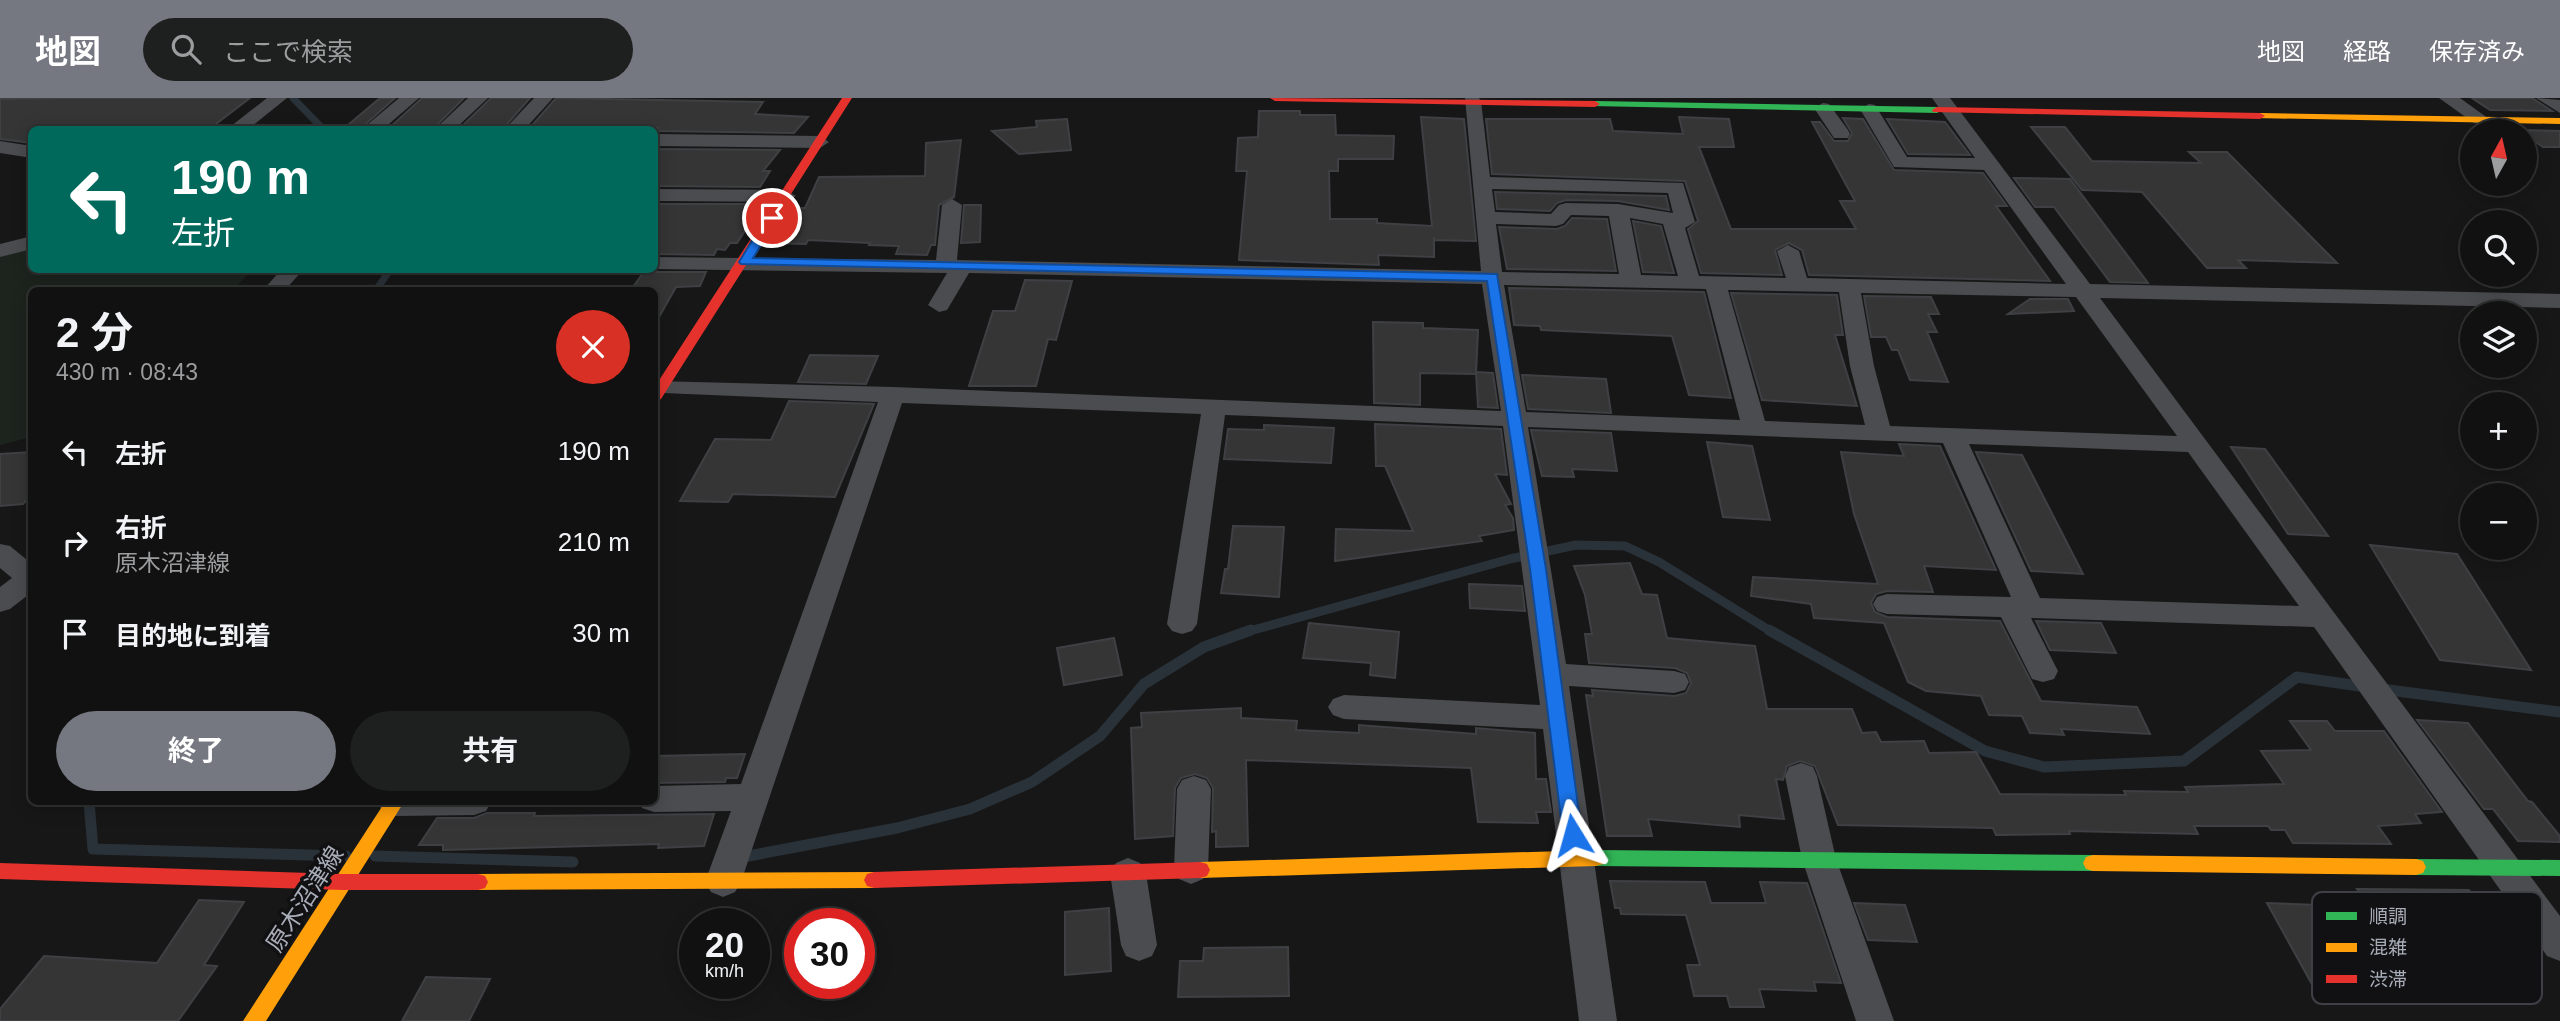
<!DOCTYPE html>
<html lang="ja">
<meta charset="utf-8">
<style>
:root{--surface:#111;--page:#1e1f1f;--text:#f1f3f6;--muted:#9c9d9f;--line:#303131;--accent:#757880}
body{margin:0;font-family:Arial,"Noto Sans JP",sans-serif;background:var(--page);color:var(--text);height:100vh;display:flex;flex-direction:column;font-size:26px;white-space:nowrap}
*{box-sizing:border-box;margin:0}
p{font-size:23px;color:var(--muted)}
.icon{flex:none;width:38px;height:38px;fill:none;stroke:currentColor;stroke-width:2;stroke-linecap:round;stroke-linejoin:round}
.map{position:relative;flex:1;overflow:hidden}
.panel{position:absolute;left:28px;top:189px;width:630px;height:518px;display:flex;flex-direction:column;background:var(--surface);border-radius:10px;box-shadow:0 4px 18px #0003,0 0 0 2px var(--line)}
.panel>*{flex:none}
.guide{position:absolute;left:28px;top:28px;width:630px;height:147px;border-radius:10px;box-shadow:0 4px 18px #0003,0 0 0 2px var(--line);background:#00695c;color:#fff;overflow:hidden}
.needle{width:46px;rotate:8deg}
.tools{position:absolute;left:2460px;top:21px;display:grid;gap:14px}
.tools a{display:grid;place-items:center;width:77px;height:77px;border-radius:50%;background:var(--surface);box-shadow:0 4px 18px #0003,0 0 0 2px var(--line);font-size:35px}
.speed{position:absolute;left:679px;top:810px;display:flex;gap:14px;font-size:35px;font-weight:700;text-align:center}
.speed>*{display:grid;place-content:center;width:91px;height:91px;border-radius:50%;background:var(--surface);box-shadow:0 4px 18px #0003,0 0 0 2px var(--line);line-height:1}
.speed small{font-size:18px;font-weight:400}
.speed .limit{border:10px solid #d22;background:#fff;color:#111}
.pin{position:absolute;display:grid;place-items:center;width:60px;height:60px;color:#fff;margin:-30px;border:4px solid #fff;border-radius:50%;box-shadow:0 2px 7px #0007}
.me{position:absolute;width:77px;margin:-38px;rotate:352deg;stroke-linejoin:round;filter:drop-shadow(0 0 5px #0008)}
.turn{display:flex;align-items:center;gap:24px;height:147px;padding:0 28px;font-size:32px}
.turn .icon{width:91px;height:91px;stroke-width:2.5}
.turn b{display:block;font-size:49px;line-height:60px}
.round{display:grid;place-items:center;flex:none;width:74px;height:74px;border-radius:37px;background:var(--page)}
.head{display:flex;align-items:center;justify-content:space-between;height:119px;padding:0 28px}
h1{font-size:42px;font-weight:700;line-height:52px}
.button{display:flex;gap:14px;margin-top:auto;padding:14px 28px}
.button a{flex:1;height:80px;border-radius:42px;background:var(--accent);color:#fff;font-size:28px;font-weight:700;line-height:80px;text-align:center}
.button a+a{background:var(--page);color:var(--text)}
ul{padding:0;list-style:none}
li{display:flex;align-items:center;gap:21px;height:91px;padding:0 28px}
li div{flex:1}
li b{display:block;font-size:26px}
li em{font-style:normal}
header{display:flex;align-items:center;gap:42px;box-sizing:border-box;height:98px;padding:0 35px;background:var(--accent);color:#fff}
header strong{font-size:33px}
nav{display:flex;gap:38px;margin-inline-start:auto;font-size:24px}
.search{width:490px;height:63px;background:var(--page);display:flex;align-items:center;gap:18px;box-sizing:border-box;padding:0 24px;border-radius:38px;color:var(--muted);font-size:26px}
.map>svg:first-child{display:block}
.green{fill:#1d241e}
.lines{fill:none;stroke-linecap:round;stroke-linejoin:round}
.stream-far2{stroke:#2a3239;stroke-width:7}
.stream-far1{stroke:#2a3239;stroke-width:9}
.stream{stroke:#2a3239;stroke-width:11}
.building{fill:#353536;stroke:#3f4043;stroke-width:2}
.street{fill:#4b4c50;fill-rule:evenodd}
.fast{fill:#30b455;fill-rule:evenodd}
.slow{fill:#ff9f0a;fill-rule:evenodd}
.jam{fill:#e5322d;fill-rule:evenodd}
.route{fill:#1a73e8;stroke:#114b97;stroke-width:2}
.labels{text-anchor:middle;stroke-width:7;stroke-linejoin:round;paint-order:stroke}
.near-street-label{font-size:24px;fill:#a8adb8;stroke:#111113}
.key{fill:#111113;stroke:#3e4045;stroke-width:2}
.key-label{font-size:19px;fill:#a8adb8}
</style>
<header>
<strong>地図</strong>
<div class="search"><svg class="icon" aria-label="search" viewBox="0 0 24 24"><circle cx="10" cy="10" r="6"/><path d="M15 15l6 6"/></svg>ここで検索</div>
<nav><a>地図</a><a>経路</a><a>保存済み</a></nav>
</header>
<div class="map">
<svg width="2560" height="923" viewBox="0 0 2560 923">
<rect width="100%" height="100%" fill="#171717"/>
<path class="green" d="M31,149L32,172H252L233,192H32L31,339L0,347V156Z"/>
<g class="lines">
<path class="stream-far2" d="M293,0L324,32
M376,192L390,172"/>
<path class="stream-far1" d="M1246,534L1510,461L1576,447L1625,448L1659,464L1772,534"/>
<path class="stream" d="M1769,532L1985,653L2044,669L2184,663L2297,579L2366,589
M2381,591L2560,614
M89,704L93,751L346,758
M375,758L573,764
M738,760L897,730L970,711L1032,684L1100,638L1144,586L1204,549L1251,532"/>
</g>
<path class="building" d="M65,0H250L208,32H32V45L0,41V1Z
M380,0H395L359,32H342Z
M422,0H464L432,32H387Z
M491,0H530L502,32H458Z
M556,0L763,4L755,16L808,19L794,35L656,33L658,30L528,32Z
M2472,0H2532L2552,13L2490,12Z
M1259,13H1300V17H1335L1336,37L1394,38L1393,61H1338V73H1329L1330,121H1377V125L1432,128L1421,19L1464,21L1476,143L1434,142V139V159L1378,157L1379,167L1239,162L1247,73H1236L1238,40L1258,39Z
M1679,19L1729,21L1734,49H1699L1731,131H1856L1840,103H1855L1812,24H1820L1834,43H1848L1852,35L1843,20L1863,21L1894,72L1983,75L2007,108H1996L2050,183L1809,177L1802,152L1789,145L1775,152L1782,177L1701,175L1688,131L1698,123L1685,83L1492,76L1486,21H1610L1613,33L1683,36Z
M1067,21L1071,52L1019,56L992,33L1037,29L1036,23Z
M1887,21L1945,24L1970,57L1908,56Z
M2031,29H2065L2092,63L2201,65L2189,54H2227L2337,165L2238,162L2246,170H2207L2142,94L2082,92Z
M2518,32L2560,33V49H2543L2525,37V33Z
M961,42L954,99L939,107L935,147H931L927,157L896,156L899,148L869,147L870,145L808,142L806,146L771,145L793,110H805L819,79L925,78L926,45Z
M654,51L780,52L763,73H770L760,89L654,88Z
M2014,80L2070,81L2148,185L2110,184L2054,109H2035Z
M1495,94L1666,98L1669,112L1618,103L1566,102L1557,105L1550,113L1497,111Z
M654,106H748L746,110H760L737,145H730L725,152L717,151L714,157L654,156Z
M964,107H981L980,144L961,145Z
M1572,120L1607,121L1616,173L1507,171L1499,129L1557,131L1565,128Z
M1633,123L1661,128L1674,175L1643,174Z
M645,172L654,174H706L700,188L676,189L654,228V191L631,192Z
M1025,182L1072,183L1056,242L1048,241L1036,288H969L993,213H1015Z
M1509,190L1704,194L1731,300L1689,297L1672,238L1541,232L1540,228L1514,227Z
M1731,195L1837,197L1843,237H1835L1857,308L1762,302Z
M1864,198L1931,199L1939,216H1928L1937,234H1927L1948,284L1910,282L1898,252H1892L1886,239H1871Z
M2030,201H2068L2074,213L2008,216Z
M1373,224L1423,225V230L1478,232L1476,276L1420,275V307L1374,305Z
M810,257L878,258L866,286L798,284Z
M1476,274L1493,275L1498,310L1478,309Z
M1522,277L1606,281L1611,315L1528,311Z
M789,303L874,306L835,399L733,396L728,404L680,403L715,341L771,342Z
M1375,326L1501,331L1507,377L1495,376L1511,406L1505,407L1513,420L1514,432L1479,438L1482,443L1335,463L1336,431L1413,433L1385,368H1376Z
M1264,327L1334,330L1331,365L1224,361L1228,331L1264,332Z
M1531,332L1611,335L1617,373L1572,371L1574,379L1542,378Z
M1707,344L1752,348L1770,422L1723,419Z
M1899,346L1940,348L1996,472L1924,468L1933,494L1887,493L1876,496L1871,505L1875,514L1887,519L2000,523L2041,603L2137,609L2150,636L2061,631L2064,637L2030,635L2022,618L1989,617L1981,598L1926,593L1908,584L1884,525L1814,520L1811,506L1751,498L1753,479L1878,486L1854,416L1841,354L1904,358Z
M2231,349L2265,351L2328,438L2288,436Z
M32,354V396L23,406L0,408V356Z
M1976,354L2022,357L2083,476L2031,473Z
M1233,428L1284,429L1279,499L1221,495L1225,471H1228Z
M2370,447L2457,456L2531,572L2440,562Z
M1630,465L1642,496L1657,497L1667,540L1755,548L1767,611H1852L1862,635L1876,634L1881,644L1924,643L1929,655L1976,654L2000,696L2126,697L2124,693L2188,694L2185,689L2284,686L2261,653L2311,652L2290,623H2327L2335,633H2384L2442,714L2415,716L2421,725L2378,728L2391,746L2293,745L2285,732H2271L2268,728H2194L2198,736L2069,733L2070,736L1996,737L1993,730L1838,727L1815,668L1800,663L1787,668L1783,682L1776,681L1784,721L1739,717L1740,729L1648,721L1652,738H1607L1586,597L1593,598L1592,592L1675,598L1686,595L1691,585L1687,575L1675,570L1589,565L1585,536H1592L1585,497L1574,468Z
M1469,486L1522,488L1525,513L1470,510Z
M2036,523L2101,525L2116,555L2050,552Z
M1309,525L1399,534L1395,580L1370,577L1371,565L1303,560Z
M1114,540L1122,577L1064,587L1057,550Z
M1241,610V620L1297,623L1296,632L1359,635V627L1476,636V630L1535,635L1536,681H1546L1551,714H1536L1538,725L1478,724L1471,670L1246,662L1248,748L1216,749V733L1212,734L1213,690L1207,680L1195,676L1181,680L1175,690L1173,738L1135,741L1131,630L1142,629L1141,615Z
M2417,622L2468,625L2528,703L2532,704L2560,738V744L2518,743L2493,711H2484Z
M745,656L737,680H726L725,684L654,685V658Z
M487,715H535L534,718L714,716L704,748L658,750L659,746L443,752V747H419L437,720H474Z
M1610,783L1705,784L1711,805H1766L1760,784L1807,785L1841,885L1814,884L1816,893L1759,891L1764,909H1730L1727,898H1694L1687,867H1700L1686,817L1621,816L1620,810H1615Z
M2357,791L2469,792L2499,832L2384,831L2373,815V831L2334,830L2376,902L2319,899L2267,805L2369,809Z
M199,802L244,804L204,867L217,868L178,923H0V911L44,858L157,865Z
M1854,805L1905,807L1917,844L1868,842Z
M1109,810L1111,873L1065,877V814Z
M1288,849L1289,898L1178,899L1180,863H1203L1204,850Z
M426,879L490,881L469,923H402Z"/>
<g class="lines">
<path class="street" d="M267,0H287L247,32H226Z
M399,0H419L382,32H361Z
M468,0H488L454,32H434Z
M534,0H553L524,32H504Z
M1465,0H1479L1481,3L1490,79L1683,85L1695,124L1685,130L1699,178L1786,180L1777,153L1788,147L1799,153L1807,180L2066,186L1984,72L1894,69L1860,11L1869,6L1875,7L1907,59L1975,60L1932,0H1950L2090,186L2560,196V210L2100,200L2560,818V863L2547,858L2314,529L2031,520L2058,573L2054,581L2043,584L2032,581L2001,519L1887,516L1877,513L1873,506L1877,499L1887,496L2011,499L1943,345L1528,329L1566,566L1674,573L1685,576L1689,584L1685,592L1674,595L1569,588L1617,923H1579L1543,631L1344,621L1333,617L1328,609L1333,601L1344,597L1540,607L1503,328L1225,317L1197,526L1192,533L1182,536L1172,533L1167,526L1201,316L902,305L741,784L735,794L723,799L711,794L705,784L731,713L654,714L642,710L639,704H654V688L741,686L878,304L663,295L654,293V283L893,289L1501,313L1482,186L969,175L947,212L939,214L928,207L947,175L654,171V159L936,162L942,107L952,101L962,107L957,162L1481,173ZM1492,91L1668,95L1673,115L1618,106L1566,105L1559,107L1551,116L1495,114ZM1571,117L1609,118L1619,176L1502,174L1496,126L1556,128L1563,126ZM1630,120L1663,126L1678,178L1641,177ZM1504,187L1706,191L1740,322L1526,314ZM1728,192L1839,194L1850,268L1865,327L1765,323ZM1861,195L2076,199L2177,338L1890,328L1874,268ZM1969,346L2188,354L2299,508L2040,500Z
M2439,0H2460L2489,21L2480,26L2474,25Z
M2536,0L2560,2V15Z
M1823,5L1829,6L1848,32L1850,36L1848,40H1834L1814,10Z
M654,36L820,38L829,44L820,50L654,48Z
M0,43L32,48V60L0,55Z
M654,91L786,92L796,98L786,104L654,103Z
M32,138V151L0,159V146Z
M281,172H303L285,192H263Z
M0,446L10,448L32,466V494L10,511L0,514V489L12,480L0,470Z
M1801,665L1813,669L1817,678L1836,761L1894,923H1856L1802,761L1785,678L1789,669Z
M1194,678L1206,682L1211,691L1208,771L1203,781L1191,786L1179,781L1174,771L1177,691L1182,682Z
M378,704H491L486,713L474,717L394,718L382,714Z
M1128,760L1140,765L1146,775L1157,847L1152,858L1139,863L1126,858L1121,847L1110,775L1116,765Z"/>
<path class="fast" d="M1595,3L1937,9L1942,12L1937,15L1591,8V4Z
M1596,752L2093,757L2100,759L2103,765L2100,771L2093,773L1596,768L1589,766L1586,760L1589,754Z
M2416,761L2560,762V778L2416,777L2409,775L2406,769L2409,763Z"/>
<path class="slow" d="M2260,15L2560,20V26L2256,20L2255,18Z
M385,704H404L266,923H243Z
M1596,752L1603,754L1606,760L1603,766L1596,768L1200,780L1193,778L1190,772L1193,766L1200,764Z
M2093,757L2416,761L2423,763L2426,769L2423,775L2416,777L2093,773L2086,771L2083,765L2086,759Z
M874,774L881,776L884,782L881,788L874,790L478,792L471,790L468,784L471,778L478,776Z"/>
<path class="jam" d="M842,0H852L661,301L654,305V290Z
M1270,0L1595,3L1600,6L1595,9L1275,3Z
M1937,9L2260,15L2265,18L2260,21L1933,14L1932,12Z
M1200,764L1207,766L1210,772L1207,778L1200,780L874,790L867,788L864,782L867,776L874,774Z
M0,765L343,776H478L485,778L488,784L485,790L478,792H343L0,781Z"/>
</g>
<path class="route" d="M772,117L778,120L753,160L1497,176L1546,471L1582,737L1579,742H1566L1563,737L1530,471L1487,183L741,166L739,164L766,120Z"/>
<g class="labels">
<g class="near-street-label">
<text transform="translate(305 801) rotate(-57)" y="8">原木沼津線</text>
</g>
</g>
<rect x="2312" y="794" width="230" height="112" rx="10" class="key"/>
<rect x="2326" y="814" width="31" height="8" fill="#30b455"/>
<rect x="2326" y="845" width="31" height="9" fill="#ff9f0a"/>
<rect x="2326" y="877" width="31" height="8" fill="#e5322d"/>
<g class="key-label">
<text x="2369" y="825">順調</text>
<text x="2369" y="856">混雑</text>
<text x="2369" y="888">渋滞</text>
</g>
</svg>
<div class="tools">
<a><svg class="needle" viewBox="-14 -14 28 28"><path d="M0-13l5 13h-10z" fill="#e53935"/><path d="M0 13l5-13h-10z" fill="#9c9d9f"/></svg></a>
<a><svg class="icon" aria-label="search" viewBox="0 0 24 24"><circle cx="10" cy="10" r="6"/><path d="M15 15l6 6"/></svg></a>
<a><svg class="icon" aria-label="layers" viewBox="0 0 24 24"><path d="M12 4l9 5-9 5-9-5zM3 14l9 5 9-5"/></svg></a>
<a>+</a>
<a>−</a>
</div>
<div class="speed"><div>20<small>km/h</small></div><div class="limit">30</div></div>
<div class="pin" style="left:772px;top:120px;background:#d93025"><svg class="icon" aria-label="arrive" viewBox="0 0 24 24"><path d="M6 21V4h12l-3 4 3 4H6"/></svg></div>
<svg class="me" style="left:1573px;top:737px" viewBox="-20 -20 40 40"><path d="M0-17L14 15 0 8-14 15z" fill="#1a73e8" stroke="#fff" stroke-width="4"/></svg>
<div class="guide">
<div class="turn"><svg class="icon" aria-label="left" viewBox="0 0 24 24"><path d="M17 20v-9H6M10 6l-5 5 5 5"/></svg><div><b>190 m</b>左折</div></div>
</div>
<section class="panel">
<div class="head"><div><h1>2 分</h1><p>430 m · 08:43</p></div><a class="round" style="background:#d93025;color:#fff"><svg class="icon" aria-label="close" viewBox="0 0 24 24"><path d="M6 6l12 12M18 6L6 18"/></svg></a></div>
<ul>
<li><svg class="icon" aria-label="left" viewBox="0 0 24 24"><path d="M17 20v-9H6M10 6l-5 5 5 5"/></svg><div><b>左折</b></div><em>190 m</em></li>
<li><svg class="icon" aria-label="right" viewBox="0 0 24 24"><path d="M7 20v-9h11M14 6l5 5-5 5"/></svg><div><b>右折</b><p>原木沼津線</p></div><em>210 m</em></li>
<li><svg class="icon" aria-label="arrive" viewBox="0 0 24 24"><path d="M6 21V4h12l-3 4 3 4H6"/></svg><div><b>目的地に到着</b></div><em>30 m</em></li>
</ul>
<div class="button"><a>終了</a><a>共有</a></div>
</section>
</div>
